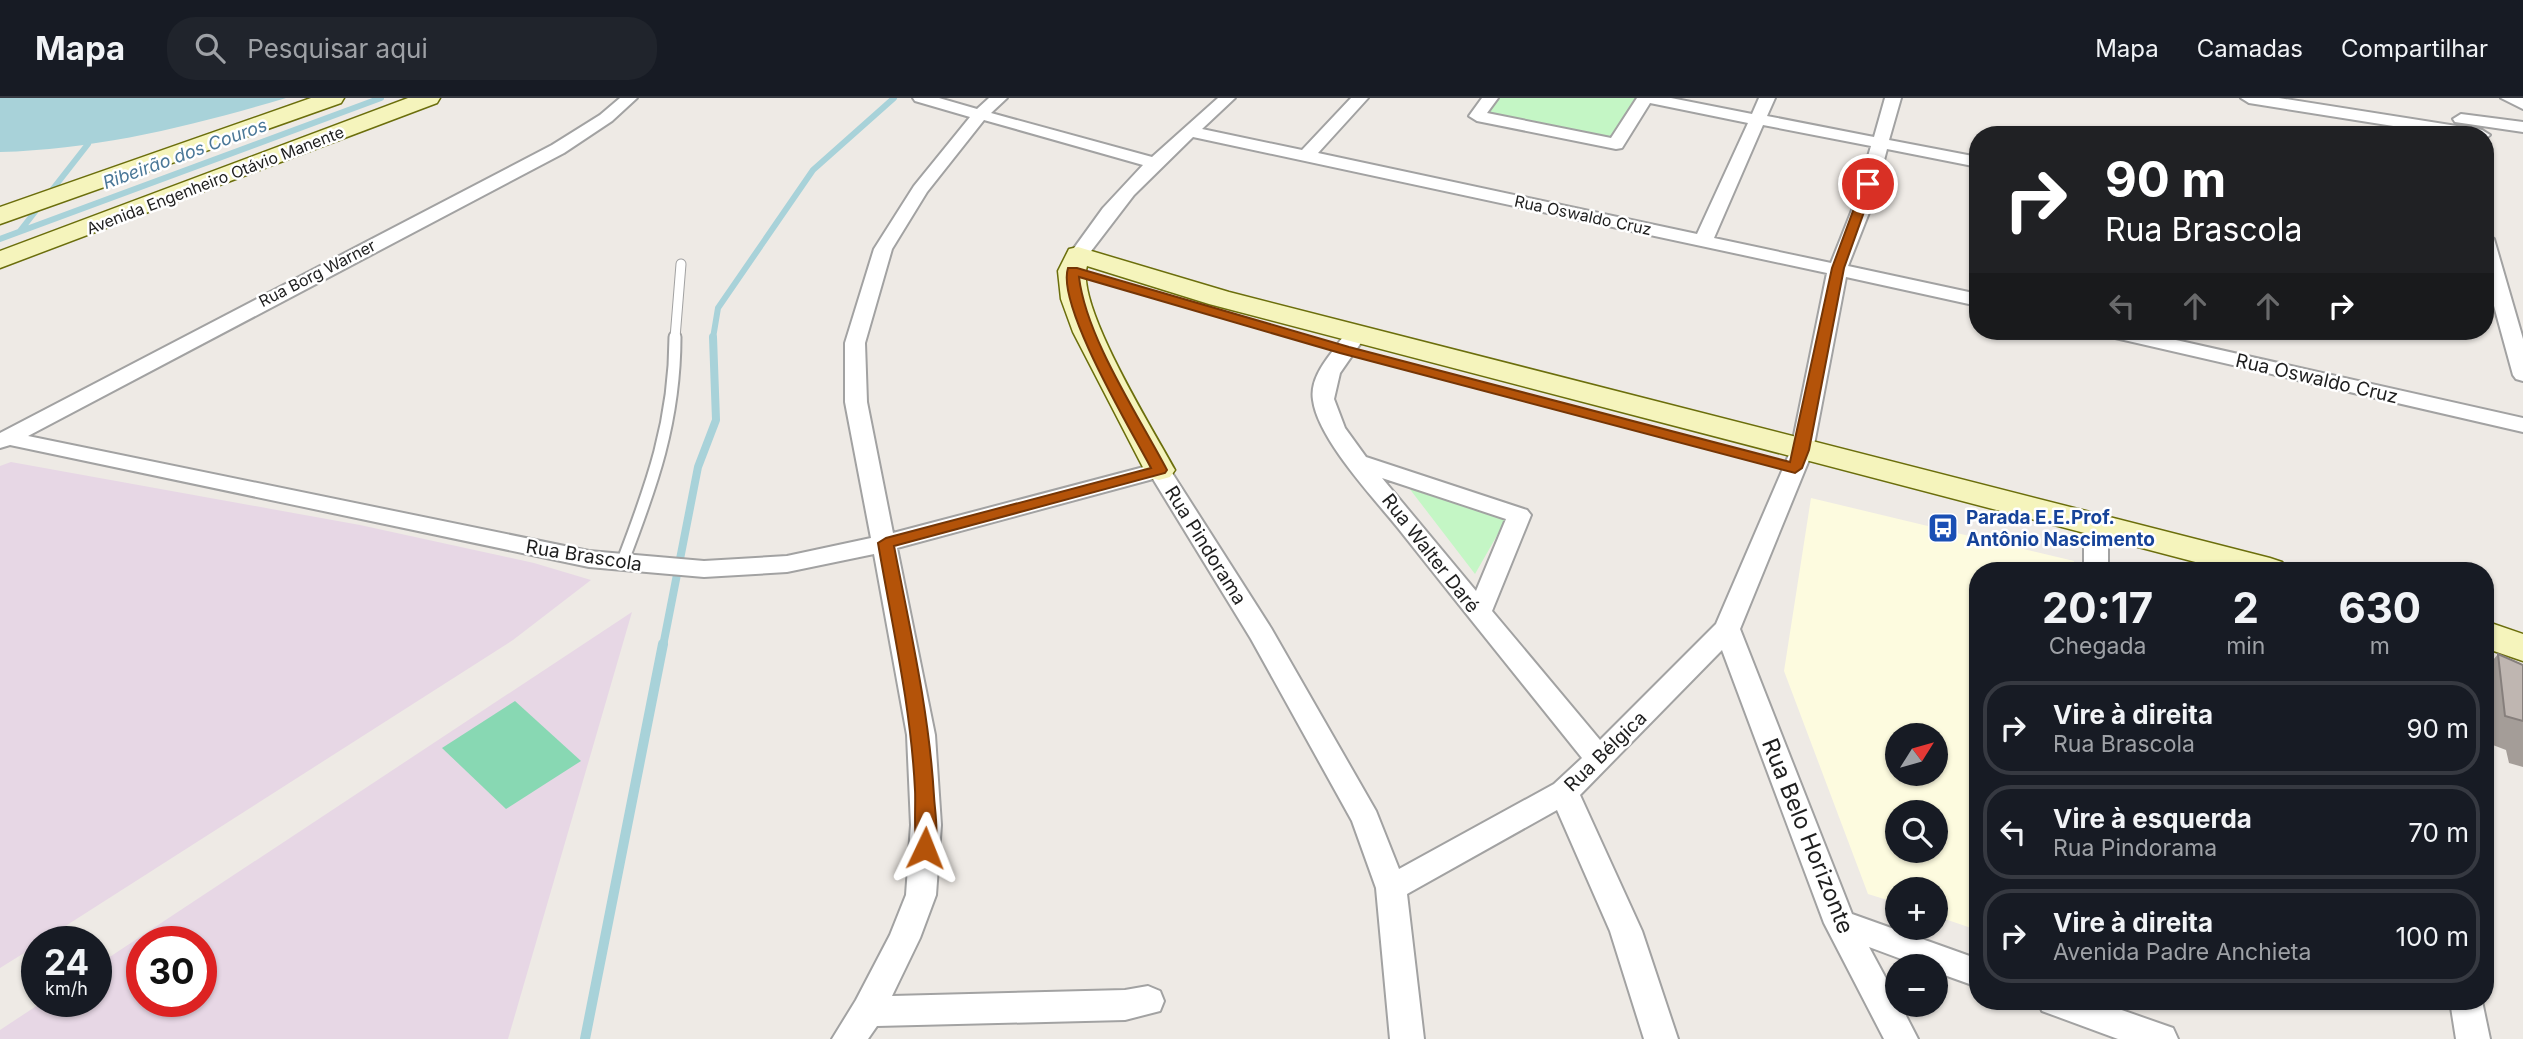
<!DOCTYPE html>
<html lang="pt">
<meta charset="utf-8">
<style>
:root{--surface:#171b24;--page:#20242c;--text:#f1f3f6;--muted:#9ea1a6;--line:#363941}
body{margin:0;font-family:Inter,sans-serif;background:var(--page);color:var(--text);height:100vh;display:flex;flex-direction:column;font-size:26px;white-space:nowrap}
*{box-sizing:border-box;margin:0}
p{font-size:23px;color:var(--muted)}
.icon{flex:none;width:38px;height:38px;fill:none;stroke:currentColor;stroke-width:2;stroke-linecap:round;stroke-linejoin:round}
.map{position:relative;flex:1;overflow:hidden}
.side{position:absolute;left:1969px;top:464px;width:525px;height:448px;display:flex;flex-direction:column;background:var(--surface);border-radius:28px;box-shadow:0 2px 5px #0004}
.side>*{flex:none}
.top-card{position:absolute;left:1969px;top:28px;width:525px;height:214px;border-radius:28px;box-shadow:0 2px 5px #0004;background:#202124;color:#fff;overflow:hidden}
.needle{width:46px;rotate:53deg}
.controls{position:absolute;left:1885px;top:625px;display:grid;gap:14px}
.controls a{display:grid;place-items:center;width:63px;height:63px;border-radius:50%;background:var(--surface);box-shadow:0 2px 5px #0004;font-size:35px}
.speed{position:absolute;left:21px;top:828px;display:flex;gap:14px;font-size:35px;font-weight:700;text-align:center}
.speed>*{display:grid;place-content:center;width:91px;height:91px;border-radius:50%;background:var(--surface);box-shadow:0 2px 5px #0004;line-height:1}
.speed small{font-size:18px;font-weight:400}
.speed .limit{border:10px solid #d22;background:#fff;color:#111}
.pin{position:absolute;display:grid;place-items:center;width:60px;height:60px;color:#fff;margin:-30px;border:4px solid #fff;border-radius:50%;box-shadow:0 2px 7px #0007}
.me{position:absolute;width:77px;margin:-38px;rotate:2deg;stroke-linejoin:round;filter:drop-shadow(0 0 5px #0008)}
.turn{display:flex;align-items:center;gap:24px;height:147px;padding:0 21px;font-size:32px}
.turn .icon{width:91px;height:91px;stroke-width:2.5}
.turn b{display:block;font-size:49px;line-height:60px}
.lanes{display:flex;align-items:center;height:66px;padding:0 21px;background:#0003;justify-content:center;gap:35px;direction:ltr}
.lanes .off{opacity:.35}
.eta{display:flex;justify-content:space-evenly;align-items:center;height:119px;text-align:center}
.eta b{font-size:42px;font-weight:700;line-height:49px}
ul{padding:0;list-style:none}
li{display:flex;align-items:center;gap:21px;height:94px;margin:0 14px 10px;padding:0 7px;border:4px solid var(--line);border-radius:28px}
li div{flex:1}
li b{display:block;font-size:26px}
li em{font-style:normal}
header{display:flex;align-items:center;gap:42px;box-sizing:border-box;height:98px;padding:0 35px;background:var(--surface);border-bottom:2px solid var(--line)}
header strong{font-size:33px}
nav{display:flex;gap:38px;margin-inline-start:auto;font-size:24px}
.search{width:490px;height:63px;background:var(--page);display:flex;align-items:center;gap:18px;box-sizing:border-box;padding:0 24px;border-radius:28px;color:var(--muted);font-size:26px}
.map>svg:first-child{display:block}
.industrial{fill:#e7d7e5;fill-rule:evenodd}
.education{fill:#fdfbdf;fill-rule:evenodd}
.park{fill:#c4f6c5}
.pitch{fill:#88d8b3}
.water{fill:#a8d2d9}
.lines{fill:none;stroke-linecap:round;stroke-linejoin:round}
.stream-far2{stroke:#a8d2d9;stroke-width:6}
.stream-far1{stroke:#a8d2d9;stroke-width:8}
.stream{stroke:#a8d2d9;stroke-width:10}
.lane-far1-casing{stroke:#a2a2a2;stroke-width:11}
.lane-casing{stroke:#a2a2a2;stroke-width:15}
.street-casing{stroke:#a2a2a2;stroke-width:4}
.secondary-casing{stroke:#6b6e0c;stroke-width:3}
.lane-far1{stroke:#fff;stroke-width:9}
.lane{stroke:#fff;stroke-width:11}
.street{fill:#fff;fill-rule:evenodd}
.secondary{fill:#f5f4bc;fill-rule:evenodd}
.wall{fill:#a49d98}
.building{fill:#bfb6b1;stroke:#867f7c;stroke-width:2}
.route{fill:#b45309;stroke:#753606;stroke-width:2}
.labels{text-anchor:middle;stroke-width:5;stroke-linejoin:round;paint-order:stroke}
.far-street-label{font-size:16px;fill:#1e1e1e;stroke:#fff}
.far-water-label{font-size:18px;font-style:italic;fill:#4b7898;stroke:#fff}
.street-label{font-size:19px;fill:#1e1e1e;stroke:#fff}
.transit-label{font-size:19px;font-weight:bold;fill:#164399;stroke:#fff;text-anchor:start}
.near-street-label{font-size:23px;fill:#1e1e1e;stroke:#fff}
</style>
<header>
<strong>Mapa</strong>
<div class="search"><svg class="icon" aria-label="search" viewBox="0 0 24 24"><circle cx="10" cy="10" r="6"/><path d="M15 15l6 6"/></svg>Pesquisar aqui</div>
<nav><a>Mapa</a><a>Camadas</a><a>Compartilhar</a></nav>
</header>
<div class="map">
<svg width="2523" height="941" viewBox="0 0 2523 941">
<rect width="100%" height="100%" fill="#eeeae5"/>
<path class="industrial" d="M11,364L360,427L534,465L591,482L513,542L42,843L37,844V847L0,870V368Z
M632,514L508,941H0V932L44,903H96V868ZM142,844H201V903H142Z"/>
<path class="education" d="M1811,400L2074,463L2073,472H1978L1977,832L1936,818V791H1897V805L1868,796L1784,573ZM1897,637H1936V676H1897ZM1897,714H1936V752H1897Z"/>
<path class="park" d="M1498,0H1636L1609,40L1485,16Z
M1409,390L1507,420L1475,476Z"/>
<path class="pitch" d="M515,603L581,663L506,711L442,650Z"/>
<path class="water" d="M0,0H286C191,28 99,51 0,54Z"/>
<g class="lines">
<path class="stream-far2" d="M20,133L88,46
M0,141L381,0
M713,240L718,210L813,72L894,0"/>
<path class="stream-far1" d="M663,548L698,369L716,322L713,239"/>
<path class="stream" d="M585,941L663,546"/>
<g class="lane-far1-casing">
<path id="lane-far1" d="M675,240L681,166"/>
</g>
<g class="lane-casing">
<path id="lane" d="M622,465C652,387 675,323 675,239"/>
</g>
<g class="street-casing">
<path id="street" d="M620,0H637L612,23L564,55L28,338L589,453L704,463L787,458L871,440L845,304V245L874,151L914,88L970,19L915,3L913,0H939L977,11L989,0H1007L991,15L1152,59L1218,0H1235L1202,31L1302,52L1351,0H1368L1318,55L1697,136L1748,25L1650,5L1622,50L1616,51L1477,23L1469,18L1482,0H1498L1487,15L1611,40L1637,0H1671L1752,16L1759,0H1775L1767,18L1874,39L1885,0H1901L1889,42L1978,59V69L1887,51L1872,107L1848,168L1978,196V208L1846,179L1813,352L1740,531L1852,816L1978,861V889L1936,874V868H1920L1869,849L1897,901V906H1900L1918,941H1884L1824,825L1722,552L1580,697L1642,833L1678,941H1644L1610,833L1557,712L1407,796L1424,941H1390L1376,790L1352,723L1251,541L1153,381L897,450L935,637L941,727L936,797L920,840L892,898L1125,892L1148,888L1160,893L1164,903L1160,913L1125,922L877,928L868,941H832L856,902L890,837L906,797L911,727L907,637L874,456L787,474L704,479L589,469L10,347L0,350V335L552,47L600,17ZM984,22L1143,67L1103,110L1069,157L1078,163L1085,161L1134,97L1193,39L1827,175L1791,352L1716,526L1600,642L1492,513L1531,417L1527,412L1366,359L1345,330L1334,301L1340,275L1367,236L1364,232C1348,228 1341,242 1332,254C1322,267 1310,284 1313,302C1318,341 1373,399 1398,430C1459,507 1520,583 1582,660L1554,686L1399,771L1376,713L1271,530L1167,367L1159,365L893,435L867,304L865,245L892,151L927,94ZM1763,27L1871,48L1854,107L1831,165L1714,140ZM1382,380L1506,421L1476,493Z
M2241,0H2279L2482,32L2490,37L2485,41V37H2450L2249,5Z
M2501,0H2523V11Z
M2461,16L2523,24V34L2455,24L2453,21Z
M2485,135L2494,141L2523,241V283L2516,281L2513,277L2485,175Z
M2101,233H2136L2523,320V334L2111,239L2104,237Z
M2096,442L2105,444L2108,450V472H2084V450L2087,444Z
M2038,903H2096L2173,930L2178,941H2118L2042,913Z
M2450,903H2482L2490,941H2456Z"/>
</g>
<g class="secondary-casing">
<path id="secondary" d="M311,0H344L341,5L0,126V109Z
M408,0H440L437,5L0,170V153Z
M1078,149L1229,194L2270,460L2282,464L2288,472H2226L1209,206L1087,168C1075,207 1154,333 1175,372L1170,379L1159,382L1148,379L1073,234L1061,201L1058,173L1069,151Z
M2485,523L2523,536V563L2485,550Z"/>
</g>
<use href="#lane-far1" class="lane-far1"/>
<use href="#lane" class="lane"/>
<use href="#street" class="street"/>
<use href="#secondary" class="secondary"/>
</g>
<path class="wall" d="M2498,556L2523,567V669L2509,665L2506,652L2485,644V572Z"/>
<path class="building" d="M2498,556L2523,567V623L2505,618Z"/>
<path class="route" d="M1868,83L1874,86L1844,170L1809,352L1802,370L1795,375L1340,255L1079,179C1086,239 1138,317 1167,372L1165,375L894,448C910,531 929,613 934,698C935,716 940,739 932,756L925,758L918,756C913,747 916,705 915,692C911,609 892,527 878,445L886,440L1151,370C1131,332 1056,207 1068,170H1077L1349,249L1790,364L1832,170L1863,86Z"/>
<defs>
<g id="bus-square" transform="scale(1.575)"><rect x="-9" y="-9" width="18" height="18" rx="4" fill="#1a4fb4" stroke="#fff"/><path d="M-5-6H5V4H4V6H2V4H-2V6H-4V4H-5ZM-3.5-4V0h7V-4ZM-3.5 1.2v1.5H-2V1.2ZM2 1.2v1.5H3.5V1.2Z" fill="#fff"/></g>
</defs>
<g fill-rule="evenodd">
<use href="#bus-square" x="1943" y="430"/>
</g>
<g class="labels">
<g class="far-street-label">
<text transform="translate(215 82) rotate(-21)" y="6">Avenida Engenheiro Otávio Manente</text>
<text transform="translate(1583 117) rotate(12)" y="6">Rua Oswaldo Cruz</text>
<text transform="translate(317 175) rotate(-27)" y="6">Rua Borg Warner</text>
</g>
<g class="far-water-label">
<text transform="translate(185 56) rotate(-20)" y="6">Ribeirão dos Couros</text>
</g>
<g class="street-label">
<text transform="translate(2317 280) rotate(13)" y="7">Rua Oswaldo Cruz</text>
<text transform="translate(1206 447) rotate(58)" y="7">Rua Pindorama</text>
<text transform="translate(1431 455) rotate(52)" y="7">Rua Walter Daré</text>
<text transform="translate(584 457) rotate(9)" y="7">Rua Brascola</text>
<text transform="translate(1605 653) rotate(-44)" y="7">Rua Bélgica</text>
</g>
<g class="transit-label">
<text x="1966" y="426">Parada E.E.Prof.<tspan x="1966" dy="22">Antônio Nascimento</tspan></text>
</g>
<g class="near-street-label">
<text transform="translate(1808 738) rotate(68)" y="8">Rua Belo Horizonte</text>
</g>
</g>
</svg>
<div class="controls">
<a><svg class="needle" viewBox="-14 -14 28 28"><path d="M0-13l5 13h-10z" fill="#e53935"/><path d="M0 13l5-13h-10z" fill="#9ea1a6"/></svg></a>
<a><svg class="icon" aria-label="search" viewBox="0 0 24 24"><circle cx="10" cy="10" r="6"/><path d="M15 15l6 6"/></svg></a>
<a>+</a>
<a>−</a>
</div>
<div class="speed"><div>24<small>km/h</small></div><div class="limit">30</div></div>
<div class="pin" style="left:1868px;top:86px;background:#d93025"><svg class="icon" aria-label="arrive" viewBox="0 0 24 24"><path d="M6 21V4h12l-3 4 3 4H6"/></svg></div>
<svg class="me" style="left:925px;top:750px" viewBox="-20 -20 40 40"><path d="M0-17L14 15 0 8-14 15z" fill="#b45309" stroke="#fff" stroke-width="4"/></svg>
<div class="top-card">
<div class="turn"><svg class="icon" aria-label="right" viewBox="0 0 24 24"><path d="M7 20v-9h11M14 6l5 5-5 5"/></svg><div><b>90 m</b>Rua Brascola</div></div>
<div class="lanes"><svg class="icon off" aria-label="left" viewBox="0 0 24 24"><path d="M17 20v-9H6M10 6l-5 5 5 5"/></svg><svg class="icon off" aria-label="ahead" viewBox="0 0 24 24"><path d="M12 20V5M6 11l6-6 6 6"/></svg><svg class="icon off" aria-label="ahead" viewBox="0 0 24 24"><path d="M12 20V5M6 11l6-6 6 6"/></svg><svg class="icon" aria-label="right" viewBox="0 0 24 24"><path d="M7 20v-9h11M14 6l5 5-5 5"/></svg></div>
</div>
<section class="side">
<div class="eta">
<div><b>20:17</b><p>Chegada</p></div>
<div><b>2</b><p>min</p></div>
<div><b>630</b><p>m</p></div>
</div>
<ul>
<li><svg class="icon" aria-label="right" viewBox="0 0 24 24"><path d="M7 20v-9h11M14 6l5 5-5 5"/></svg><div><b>Vire à direita</b><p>Rua Brascola</p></div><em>90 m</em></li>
<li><svg class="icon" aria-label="left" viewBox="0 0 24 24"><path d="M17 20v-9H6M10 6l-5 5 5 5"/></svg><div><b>Vire à esquerda</b><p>Rua Pindorama</p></div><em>70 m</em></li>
<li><svg class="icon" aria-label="right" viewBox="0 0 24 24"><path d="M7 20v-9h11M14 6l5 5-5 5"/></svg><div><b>Vire à direita</b><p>Avenida Padre Anchieta</p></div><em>100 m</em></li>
</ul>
</section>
</div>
